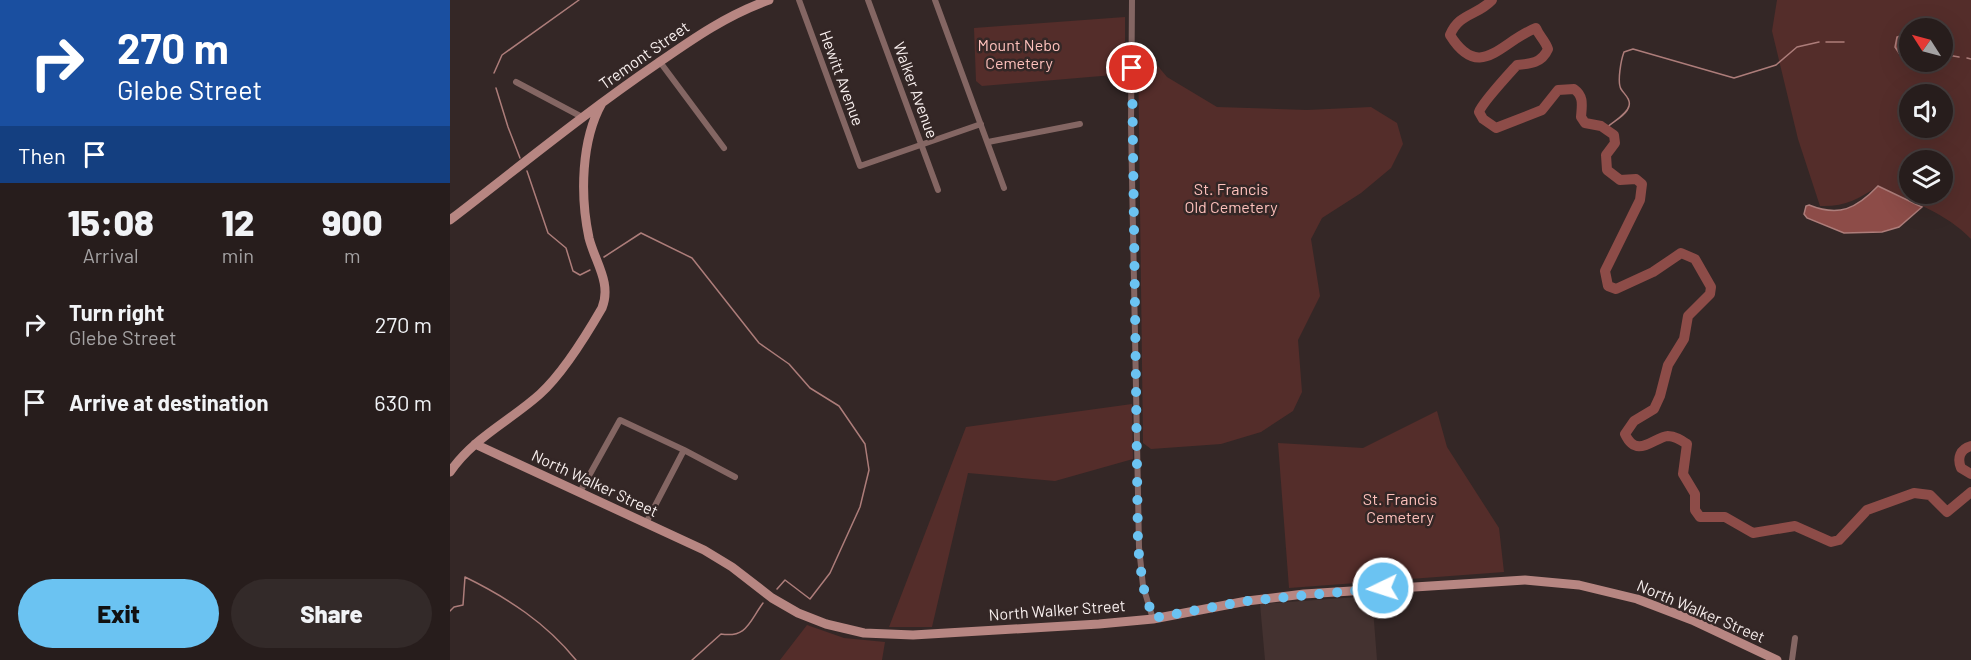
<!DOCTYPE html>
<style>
:root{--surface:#271d1c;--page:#332a29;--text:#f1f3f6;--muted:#a4a2a3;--line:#433b3b;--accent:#6bc3f2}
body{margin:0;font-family:Barlow,sans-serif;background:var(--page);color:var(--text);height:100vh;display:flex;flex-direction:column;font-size:22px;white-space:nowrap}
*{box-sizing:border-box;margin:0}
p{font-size:20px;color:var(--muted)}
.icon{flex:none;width:33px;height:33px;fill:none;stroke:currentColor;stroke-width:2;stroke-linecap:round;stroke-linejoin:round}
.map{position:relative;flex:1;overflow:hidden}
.drawer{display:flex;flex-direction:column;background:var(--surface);width:450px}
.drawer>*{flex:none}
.top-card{background:#1a4fa0;color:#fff;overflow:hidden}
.needle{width:39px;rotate:306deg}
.controls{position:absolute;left:1449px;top:18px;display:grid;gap:12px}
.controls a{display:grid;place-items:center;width:54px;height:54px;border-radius:50%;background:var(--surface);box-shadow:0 6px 24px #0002,0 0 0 2px var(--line);font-size:30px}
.pin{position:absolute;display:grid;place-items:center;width:51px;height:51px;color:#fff;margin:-26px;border:3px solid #fff;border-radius:50%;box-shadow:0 2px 6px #0007}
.me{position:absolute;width:66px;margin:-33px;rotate:266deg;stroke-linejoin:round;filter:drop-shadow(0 0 4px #0008)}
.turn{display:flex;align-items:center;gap:21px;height:126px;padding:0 18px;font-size:27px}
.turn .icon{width:78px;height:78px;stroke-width:2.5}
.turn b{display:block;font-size:42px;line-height:51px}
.then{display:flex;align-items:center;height:57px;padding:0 18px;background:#0003;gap:12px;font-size:22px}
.eta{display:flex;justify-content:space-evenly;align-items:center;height:102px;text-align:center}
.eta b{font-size:36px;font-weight:800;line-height:42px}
.cta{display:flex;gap:12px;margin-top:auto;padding:12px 18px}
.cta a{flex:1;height:69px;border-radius:36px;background:var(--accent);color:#111;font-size:24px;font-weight:800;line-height:69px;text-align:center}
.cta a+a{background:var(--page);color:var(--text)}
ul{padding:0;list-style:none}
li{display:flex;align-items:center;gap:18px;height:78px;padding:0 18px}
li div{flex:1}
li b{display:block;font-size:22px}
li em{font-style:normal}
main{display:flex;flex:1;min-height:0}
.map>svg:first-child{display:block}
.built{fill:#443230}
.green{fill:#542d2a;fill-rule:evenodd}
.water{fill:#8d4c48;stroke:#ad7d7a;stroke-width:1.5}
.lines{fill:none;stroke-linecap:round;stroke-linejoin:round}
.stream{stroke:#ad7d7a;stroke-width:1.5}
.river{stroke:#8d4c48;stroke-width:10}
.street{stroke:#846663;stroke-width:6}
.secondary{stroke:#b78682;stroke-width:9}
.route{stroke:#6bc3f2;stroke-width:10;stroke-dasharray:0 18}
.labels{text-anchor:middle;stroke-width:5;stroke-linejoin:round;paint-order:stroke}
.park-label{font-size:16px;fill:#fec1bc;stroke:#342726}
.street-label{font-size:16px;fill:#f7eeed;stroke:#342726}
</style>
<main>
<section class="drawer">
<div class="top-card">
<div class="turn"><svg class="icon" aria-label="right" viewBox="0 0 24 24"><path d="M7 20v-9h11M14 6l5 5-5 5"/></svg><div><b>270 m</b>Glebe Street</div></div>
<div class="then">Then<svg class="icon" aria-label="arrive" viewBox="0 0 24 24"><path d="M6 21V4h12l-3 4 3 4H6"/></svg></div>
</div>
<div class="eta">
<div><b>15:08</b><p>Arrival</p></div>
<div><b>12</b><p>min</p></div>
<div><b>900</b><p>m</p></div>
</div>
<ul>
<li><svg class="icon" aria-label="right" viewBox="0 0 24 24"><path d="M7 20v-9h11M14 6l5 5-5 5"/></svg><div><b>Turn right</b><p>Glebe Street</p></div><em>270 m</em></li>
<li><svg class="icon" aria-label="arrive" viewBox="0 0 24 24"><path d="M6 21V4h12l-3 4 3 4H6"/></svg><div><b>Arrive at destination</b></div><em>630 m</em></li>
</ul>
<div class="cta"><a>Exit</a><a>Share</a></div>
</section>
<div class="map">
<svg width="1521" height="660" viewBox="0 0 1521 660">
<rect width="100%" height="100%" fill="#342726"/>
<path class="built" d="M922,596L927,660H815L810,604Z"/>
<path class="green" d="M1327,0H1521V239C1496,213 1461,201 1428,186C1409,199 1394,207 1370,206L1348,139L1322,31ZM1460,28H1492V62H1460ZM1460,94H1492V128H1460ZM1460,160H1492V194H1460Z
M675,17V74L532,86L526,81L524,28Z
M688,48L696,52L717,77L767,107L857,110L921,107L947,123L953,144L941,168L911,193L872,218L861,239L870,296L848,340L852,392L843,411L811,432L771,444L701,449L693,443Z
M682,404L683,459L605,481L518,473L482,627H439L516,427Z
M987,411L997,447L1049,528L1054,572L839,588L828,443L913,448Z
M357,625L394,638L435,642L432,660H330Z"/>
<path class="water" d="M1450,36L1454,38L1457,46L1454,51L1449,53L1445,47L1447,37Z
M1428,186L1472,207L1449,227L1432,232L1394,233L1357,218L1354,214L1356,206L1359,205C1389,217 1406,209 1428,186Z"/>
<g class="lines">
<path class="stream" d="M1376,42H1394
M1492,54L1509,57
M1517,58L1521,59
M44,73L52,55L129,0
M46,88L58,127L70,158
M1155,129C1162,122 1177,115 1179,106C1181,99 1174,94 1171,89C1167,82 1171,60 1174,52L1183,49L1284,78L1326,65L1347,47L1369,42
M77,171L98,233L116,248L123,271L130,275L140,270
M154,257L191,233L242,258L309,343L339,364L360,388L389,406L415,444L419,470L410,507L380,573L360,599L335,580L327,589
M0,611L4,607L13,605L15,577C58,598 96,623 126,660
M242,660L271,634C297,638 299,622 313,603"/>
<path class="river" d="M1042,0C1027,16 1009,13 1000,35C1030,83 1051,41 1086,28C1089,36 1095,40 1098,49C1092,63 1080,64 1067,65C1058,75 1032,103 1029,112L1033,119L1046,128L1092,110L1108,90L1124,89C1134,96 1132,105 1131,117L1135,123L1151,126L1164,135L1165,143L1156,155L1157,170L1170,180L1186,179L1192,184L1190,200L1155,271L1158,286L1166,289L1203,272L1231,253L1245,259L1261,287L1260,294L1238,316L1234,339L1218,365L1210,396L1204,409L1184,421L1175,434C1187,460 1204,437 1218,436C1225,436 1231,440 1237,444L1233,474L1245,494V510L1250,517H1275L1303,533L1345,526L1381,542L1389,540L1417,510L1464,493L1480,495L1497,512L1521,492
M1521,446C1510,449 1507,458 1511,468L1521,474"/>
<path class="street" d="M349,0L410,166L531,124
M418,0L488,190
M485,0L554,188
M682,0L681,124L689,547L693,586L703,619
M210,62L274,148
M66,82L132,117
M538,142L630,124
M234,450L285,477
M130,492L170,420L234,450L196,523
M1342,660L1345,638"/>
<path class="secondary" d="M0,220C69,167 136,112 208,63C244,38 277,15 319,0
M25,444L254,550L282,567L322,598L348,613L376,624L414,633L463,635L649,624L703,619L797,601L854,594L1075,580L1129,585L1187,599L1242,620L1327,660
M0,472C23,438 60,421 90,394C112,374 137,334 152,308C162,283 145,262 139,238C130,196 131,140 152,103"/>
</g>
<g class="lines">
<path class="route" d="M682,68L688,547L693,586L703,618L797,601L933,588"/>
</g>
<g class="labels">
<g class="park-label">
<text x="569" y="51">Mount Nebo<tspan x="569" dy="18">Cemetery</tspan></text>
<text x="781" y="195">St. Francis<tspan x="781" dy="18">Old Cemetery</tspan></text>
<text x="950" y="505">St. Francis<tspan x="950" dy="18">Cemetery</tspan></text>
</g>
<g class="street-label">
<text transform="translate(194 55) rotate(-35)" y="6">Tremont Street</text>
<text transform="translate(392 78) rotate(70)" y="6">Hewitt Avenue</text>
<text transform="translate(466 90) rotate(70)" y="6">Walker Avenue</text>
<text transform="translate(145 483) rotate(25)" y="6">North Walker Street</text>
<text transform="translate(607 610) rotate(-4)" y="6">North Walker Street</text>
<text transform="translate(1251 611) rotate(23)" y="6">North Walker Street</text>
</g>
</g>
</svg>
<div class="controls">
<a><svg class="needle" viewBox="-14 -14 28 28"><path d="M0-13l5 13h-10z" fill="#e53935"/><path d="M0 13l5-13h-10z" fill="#a4a2a3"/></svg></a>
<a><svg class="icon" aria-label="sound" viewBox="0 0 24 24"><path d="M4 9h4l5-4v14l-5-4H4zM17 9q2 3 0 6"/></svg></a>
<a><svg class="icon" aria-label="layers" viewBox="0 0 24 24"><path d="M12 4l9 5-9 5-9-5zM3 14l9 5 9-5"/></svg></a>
</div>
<div class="pin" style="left:682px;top:68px;background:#d93025"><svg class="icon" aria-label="arrive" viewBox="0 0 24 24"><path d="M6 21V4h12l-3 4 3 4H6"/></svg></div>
<svg class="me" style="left:933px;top:588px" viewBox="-20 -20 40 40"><circle r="17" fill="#6bc3f2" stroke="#fff" stroke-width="3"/><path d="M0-11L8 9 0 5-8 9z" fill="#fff"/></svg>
</div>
</main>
